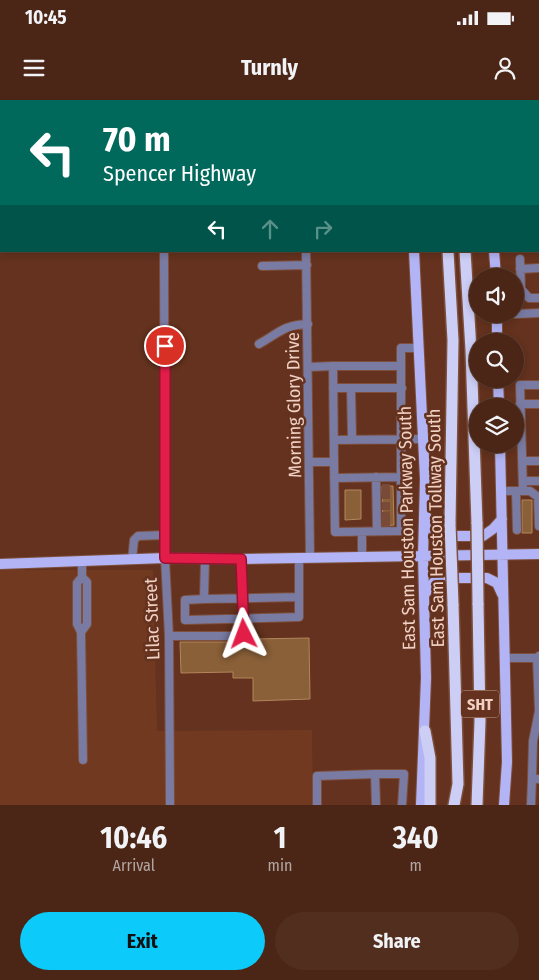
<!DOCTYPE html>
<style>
:root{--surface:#4b2616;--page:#522e1f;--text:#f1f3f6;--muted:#b2a5a1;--line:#624335;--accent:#0ccafa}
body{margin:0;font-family:"Fira Sans Condensed",sans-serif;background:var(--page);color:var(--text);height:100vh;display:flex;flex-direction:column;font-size:19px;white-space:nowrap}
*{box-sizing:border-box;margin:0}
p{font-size:16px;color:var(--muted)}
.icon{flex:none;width:28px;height:28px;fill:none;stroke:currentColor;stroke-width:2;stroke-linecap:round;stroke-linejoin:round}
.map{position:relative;height:705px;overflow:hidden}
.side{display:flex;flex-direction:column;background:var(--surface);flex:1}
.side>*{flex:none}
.banner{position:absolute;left:0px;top:0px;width:540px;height:152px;box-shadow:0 2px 8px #0003,0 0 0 1px var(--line);background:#00695c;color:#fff;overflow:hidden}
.tools{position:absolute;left:469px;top:168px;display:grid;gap:10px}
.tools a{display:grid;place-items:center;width:55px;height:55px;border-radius:50%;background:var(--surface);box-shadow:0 2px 8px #0003,0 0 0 1px var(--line);font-size:25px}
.pin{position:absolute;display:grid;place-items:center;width:42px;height:42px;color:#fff;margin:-21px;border:2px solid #fff;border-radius:50%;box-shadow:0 1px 5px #0007}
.me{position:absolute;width:55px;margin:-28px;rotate:357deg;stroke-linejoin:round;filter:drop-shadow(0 0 4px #0008)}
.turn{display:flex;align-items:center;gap:18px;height:105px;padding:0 20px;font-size:22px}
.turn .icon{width:65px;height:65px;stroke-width:2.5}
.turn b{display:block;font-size:35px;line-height:42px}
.lanes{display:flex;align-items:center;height:48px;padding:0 20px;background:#0003;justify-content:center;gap:25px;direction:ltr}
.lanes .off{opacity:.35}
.eta{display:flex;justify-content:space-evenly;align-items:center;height:85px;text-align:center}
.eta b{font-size:30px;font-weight:700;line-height:35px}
.action{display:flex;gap:10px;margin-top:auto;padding:10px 20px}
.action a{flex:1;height:58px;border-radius:30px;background:var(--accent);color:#111;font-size:20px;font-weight:700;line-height:58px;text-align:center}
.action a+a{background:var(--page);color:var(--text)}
.status{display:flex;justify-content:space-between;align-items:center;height:35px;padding:0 25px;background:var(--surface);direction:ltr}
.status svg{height:14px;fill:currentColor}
header{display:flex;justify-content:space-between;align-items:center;height:65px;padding:0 20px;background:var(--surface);font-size:22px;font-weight:700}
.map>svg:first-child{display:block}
.built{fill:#713920}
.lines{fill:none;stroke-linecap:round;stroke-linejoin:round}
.canal{stroke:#052f1f;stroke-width:8}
.building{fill:#8a6038;stroke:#b3865d}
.minor-tunnel{stroke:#794a37;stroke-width:8;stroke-dasharray:8 4;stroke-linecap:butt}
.minor-casing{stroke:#7d4f3c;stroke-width:10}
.major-casing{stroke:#7d4f3c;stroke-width:12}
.highway-casing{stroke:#7d4f3c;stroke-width:14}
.path{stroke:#916553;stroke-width:1;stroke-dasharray:2.5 4;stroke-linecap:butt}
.minor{stroke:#7a7ba3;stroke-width:8}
.major{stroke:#b2b4f5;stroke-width:10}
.highway{stroke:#cccef6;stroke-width:11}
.highway-bridge-casing{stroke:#7d4f3c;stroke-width:14;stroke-linecap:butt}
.highway-bridge{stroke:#cccef6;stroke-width:11}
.route-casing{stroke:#92132f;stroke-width:12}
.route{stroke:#e11d48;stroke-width:9}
.labels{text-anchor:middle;stroke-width:5;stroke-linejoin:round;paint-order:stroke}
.shield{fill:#64321e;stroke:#c6a192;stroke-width:1}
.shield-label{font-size:16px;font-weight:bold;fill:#f0d1c4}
.street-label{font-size:18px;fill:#f0d1c4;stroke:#64321e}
</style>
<div class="status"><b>10:45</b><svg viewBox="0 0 49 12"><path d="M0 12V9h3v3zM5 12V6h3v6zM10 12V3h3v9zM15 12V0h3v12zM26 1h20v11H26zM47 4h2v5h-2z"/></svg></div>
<header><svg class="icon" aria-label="menu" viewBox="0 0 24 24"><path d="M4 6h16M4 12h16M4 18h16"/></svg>Turnly<svg class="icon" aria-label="person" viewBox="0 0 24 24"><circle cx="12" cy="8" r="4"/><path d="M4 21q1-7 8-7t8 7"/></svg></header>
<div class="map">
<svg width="539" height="705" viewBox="0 0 539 705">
<rect width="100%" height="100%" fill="#64321e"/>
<path class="built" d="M0,0L51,1H1L0,86Z
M0,470H153L157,631L312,630L313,705H0Z"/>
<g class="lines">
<path class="canal" d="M344,0L346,1"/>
</g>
<path class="building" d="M382,386H393L394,425L383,426Z
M345,390H361V419L345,420Z
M522,400H532V433H522Z
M309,538L310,599L253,601V578H233V572L181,573L180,542H232V545H252V539Z"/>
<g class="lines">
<path class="minor-tunnel" d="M382,388H393
M382,395H393
M382,406H393
M382,416L393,415
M382,423H394"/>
<g class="minor-casing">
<path id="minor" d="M159,0V1
M303,0V1
M0,91H1
M164,151L165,458L169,536L170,705
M306,151L310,458
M262,166L307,165
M520,169L539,168
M515,189H521L520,159
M521,189L529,198H539
M497,214H510
M515,214L539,213
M259,244C279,233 283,225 308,224
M333,266H401V248H419
M309,267L333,266L334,362H310
M333,288H402
M351,288L352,339
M520,304H539
M334,340L423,339
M523,361H539
M334,362L335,432L401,431V266
M376,377L377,431
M334,378L401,377
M523,381H539
M501,391H530L538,397L539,426
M516,391L517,430
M523,391L520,285H539
M362,432V457
M205,459L204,499L299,497V458
M132,460L134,440L138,436L165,435
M82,477L77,483V524L81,532L83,660
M204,499L185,500V520L299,517V497
M81,532L87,524V482L82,477V462
M169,536H235L244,534L241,459
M505,558H537L539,556
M532,679L533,641L539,611L537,558
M317,705V676L375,674
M376,705L375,674H404L402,705
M531,705L532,679H539"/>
</g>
<g class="major-casing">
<path id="major" d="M483,0V1
M414,151L425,379L423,456L426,578L421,705
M494,151L496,176
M497,214V241
M498,279L499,306
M500,344L507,662L504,705
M426,416L431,428L444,436H483L493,429L502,419
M0,464L165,458L241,459L539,454
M424,495L434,482L443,478H487L497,483L502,494"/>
</g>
<g class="highway-casing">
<path id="highway" d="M441,0V1
M457,0L458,1
M409,1V0
M448,151L453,240L450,424
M465,151L471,250L477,424
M453,504L458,684L454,705
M425,631L430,658V705
M477,705L480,621L478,503"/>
</g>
<path class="path" d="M45,0L46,1
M0,1H1
M2,1L16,0
M0,71H1"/>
<use href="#minor" class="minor"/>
<use href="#major" class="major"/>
<use href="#highway" class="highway"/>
<g class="highway-bridge-casing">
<path id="highway-bridge" d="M450,424L453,504
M477,424L478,503"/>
</g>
<use href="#highway-bridge" class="highway-bridge"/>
</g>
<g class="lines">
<g class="route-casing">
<path id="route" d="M165,246V458L241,459L244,534"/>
</g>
<use href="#route" class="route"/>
</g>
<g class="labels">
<rect class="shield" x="461" y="590.5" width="38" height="27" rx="4"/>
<g class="shield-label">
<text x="480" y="610">SHT</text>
</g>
<g class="street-label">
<text transform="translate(294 305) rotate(-91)" y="6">Morning Glory Drive</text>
<text transform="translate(407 428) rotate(-91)" y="6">East Sam Houston Parkway South</text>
<text transform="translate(436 428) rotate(-91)" y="6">East Sam Houston Tollway South</text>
<text transform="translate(152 519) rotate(-92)" y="6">Lilac Street</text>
</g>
</g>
</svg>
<div class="tools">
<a><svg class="icon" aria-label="sound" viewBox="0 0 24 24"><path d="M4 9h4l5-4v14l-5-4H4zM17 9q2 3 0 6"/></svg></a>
<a><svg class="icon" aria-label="search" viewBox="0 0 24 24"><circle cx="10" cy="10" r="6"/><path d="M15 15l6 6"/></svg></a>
<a><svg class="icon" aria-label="layers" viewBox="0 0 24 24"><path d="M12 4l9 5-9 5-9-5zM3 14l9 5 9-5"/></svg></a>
</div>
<div class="pin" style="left:165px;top:246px;background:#d93025"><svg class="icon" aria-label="arrive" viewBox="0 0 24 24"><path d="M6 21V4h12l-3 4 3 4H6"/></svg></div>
<svg class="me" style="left:244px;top:534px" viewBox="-20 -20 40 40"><path d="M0-17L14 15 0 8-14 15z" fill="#e11d48" stroke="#fff" stroke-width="4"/></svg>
<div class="banner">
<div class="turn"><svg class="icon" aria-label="left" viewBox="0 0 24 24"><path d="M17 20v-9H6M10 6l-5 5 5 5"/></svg><div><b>70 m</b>Spencer Highway</div></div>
<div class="lanes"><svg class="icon" aria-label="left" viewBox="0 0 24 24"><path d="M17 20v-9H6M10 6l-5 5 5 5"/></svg><svg class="icon off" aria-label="ahead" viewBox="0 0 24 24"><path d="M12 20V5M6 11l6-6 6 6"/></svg><svg class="icon off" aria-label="right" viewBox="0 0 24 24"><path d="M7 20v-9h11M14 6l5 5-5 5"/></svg></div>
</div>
</div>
<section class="side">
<div class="eta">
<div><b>10:46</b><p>Arrival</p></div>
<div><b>1</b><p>min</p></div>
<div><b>340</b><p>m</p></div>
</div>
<div class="action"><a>Exit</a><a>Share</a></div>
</section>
